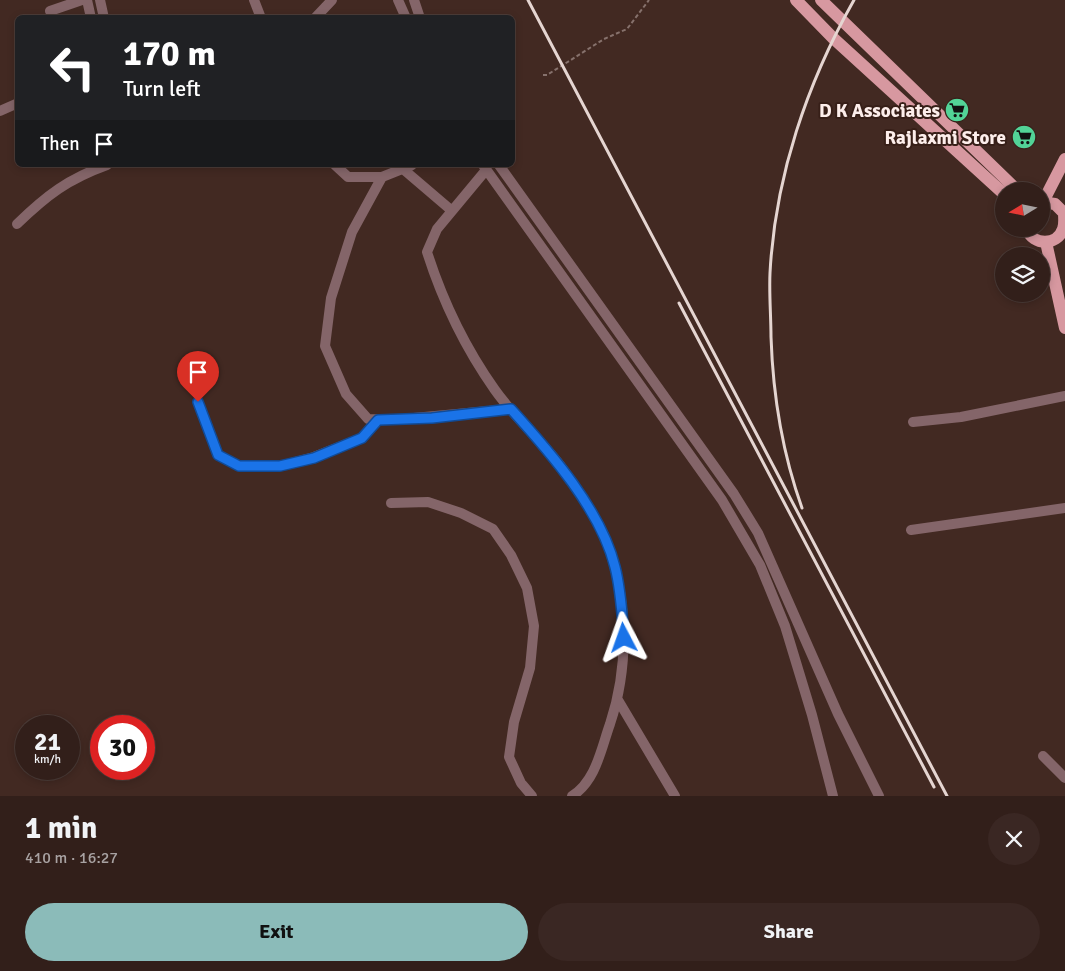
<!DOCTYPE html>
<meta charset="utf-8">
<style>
:root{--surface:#321f1a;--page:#3a2723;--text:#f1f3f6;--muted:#a8a2a2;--line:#4d3d39;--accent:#8bbbb9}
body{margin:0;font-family:Signika,sans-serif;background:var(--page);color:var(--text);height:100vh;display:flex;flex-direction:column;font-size:19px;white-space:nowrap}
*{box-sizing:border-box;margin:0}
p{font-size:16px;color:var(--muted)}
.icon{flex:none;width:28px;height:28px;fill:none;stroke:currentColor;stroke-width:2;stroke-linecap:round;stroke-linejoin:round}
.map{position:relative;height:796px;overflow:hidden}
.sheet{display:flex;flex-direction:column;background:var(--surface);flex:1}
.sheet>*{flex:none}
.hud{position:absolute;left:15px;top:15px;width:500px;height:152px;border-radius:8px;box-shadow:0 2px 8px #0003,0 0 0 1px var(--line);background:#202124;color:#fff;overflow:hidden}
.needle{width:32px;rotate:260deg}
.controls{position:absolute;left:995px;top:182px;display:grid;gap:10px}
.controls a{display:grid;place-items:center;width:55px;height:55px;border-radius:50%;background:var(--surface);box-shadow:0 2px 8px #0003,0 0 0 1px var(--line);font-size:25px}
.speed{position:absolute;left:15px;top:715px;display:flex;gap:10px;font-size:25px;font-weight:700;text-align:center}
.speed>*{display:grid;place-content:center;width:65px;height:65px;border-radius:50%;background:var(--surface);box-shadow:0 2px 8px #0003,0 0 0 1px var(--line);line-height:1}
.speed small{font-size:12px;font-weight:400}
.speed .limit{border:8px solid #d22;background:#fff;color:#111}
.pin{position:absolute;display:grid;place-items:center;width:42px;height:42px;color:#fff;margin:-51px -21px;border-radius:50% 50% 50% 0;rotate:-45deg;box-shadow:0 0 5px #0007}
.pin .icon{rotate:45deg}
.me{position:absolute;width:55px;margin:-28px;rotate:356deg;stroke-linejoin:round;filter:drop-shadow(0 0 4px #0008)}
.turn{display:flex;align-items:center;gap:18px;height:105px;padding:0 25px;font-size:22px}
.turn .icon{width:65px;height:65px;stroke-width:2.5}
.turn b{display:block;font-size:35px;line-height:42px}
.then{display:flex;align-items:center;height:48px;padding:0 25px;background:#0003;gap:10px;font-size:19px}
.round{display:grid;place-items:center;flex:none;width:52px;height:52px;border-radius:26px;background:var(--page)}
.headline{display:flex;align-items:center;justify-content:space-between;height:85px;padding:0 25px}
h1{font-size:30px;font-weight:700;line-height:38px}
.button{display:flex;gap:10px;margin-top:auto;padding:10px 25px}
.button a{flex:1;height:58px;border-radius:30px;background:var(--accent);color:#111;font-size:20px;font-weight:700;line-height:58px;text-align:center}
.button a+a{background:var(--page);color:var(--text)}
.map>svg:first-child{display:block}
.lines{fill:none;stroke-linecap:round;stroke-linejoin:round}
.path{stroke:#86716c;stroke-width:2;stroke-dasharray:4 2.5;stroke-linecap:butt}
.minor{stroke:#846569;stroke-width:10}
.major{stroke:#d798a0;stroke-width:12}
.rail{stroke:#e5d5d1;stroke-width:3}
.route-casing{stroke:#114b97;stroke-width:12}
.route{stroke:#1a73e8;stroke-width:9}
.labels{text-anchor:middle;stroke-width:4;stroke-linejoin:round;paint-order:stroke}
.poi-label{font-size:19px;font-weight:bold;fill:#fdeeeb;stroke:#371f18;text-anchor:end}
</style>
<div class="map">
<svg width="1065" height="796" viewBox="0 0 1065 796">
<rect width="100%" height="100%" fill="#422922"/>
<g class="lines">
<path class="path" d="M543,75H547L604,39L627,29L649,0"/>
<path class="minor" d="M87,0L91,18
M100,0L104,18
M254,0L261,18
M398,0L406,18
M414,0L420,18
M50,11L82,0
M315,18L332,0
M0,111L18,103
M335,165L348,177H382L412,165
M483,165L722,500L760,565L785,626L812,715L833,796
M499,165L734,494L758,533L838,714L879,796
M403,169L451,210
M486,170L437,229L427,252C442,299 466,349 495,390C514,417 540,439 560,465C572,481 596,517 604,535C628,594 630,664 610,724C601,749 596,781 572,796
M382,177L352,232L331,298L325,346L346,394L368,419L392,420L511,409
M17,224C47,195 68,179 107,165
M198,402L218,455L239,466H280L314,457L362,438L378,420
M913,422L961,417L1065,396
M391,503L428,502L461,513L493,529L511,555L527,588L534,626L530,668L514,722L509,757L521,783L532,796
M911,530L1065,508
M618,700L675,796
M1043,756L1065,778"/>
<path class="major" d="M796,0L833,38L1004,194
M821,0L1018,191
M1043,202L1065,159
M1027,229C1033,246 1057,246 1063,229C1065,224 1064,218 1064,213L1055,204L1041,202
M1046,242L1065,328"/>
<path class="rail" d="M528,0L947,796
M679,303L934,787
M802,508C782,452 773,397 771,337C771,316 769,294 770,273C775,177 807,83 854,0"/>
</g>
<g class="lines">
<g class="route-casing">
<path id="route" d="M198,402L218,455L239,466H280L314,458L362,438L378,420L432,418L511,409C550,452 601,510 615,567C621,590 622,614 624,638"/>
</g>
<use href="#route" class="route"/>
</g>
<defs>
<g id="supermarket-disc" transform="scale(1.25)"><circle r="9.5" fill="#52d397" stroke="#371f18"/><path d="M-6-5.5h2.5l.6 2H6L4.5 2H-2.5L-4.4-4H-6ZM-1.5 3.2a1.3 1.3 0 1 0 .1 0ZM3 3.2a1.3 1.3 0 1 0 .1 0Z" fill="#111"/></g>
</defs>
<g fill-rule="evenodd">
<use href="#supermarket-disc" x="957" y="110"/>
<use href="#supermarket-disc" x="1024" y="137"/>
</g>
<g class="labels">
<g class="poi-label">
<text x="940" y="117">D K Associates</text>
<text x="1006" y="144">Rajlaxmi Store</text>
</g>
</g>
</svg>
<div class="controls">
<a><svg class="needle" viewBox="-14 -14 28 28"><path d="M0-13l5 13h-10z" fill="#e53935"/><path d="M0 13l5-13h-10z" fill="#a8a2a2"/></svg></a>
<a><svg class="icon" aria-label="layers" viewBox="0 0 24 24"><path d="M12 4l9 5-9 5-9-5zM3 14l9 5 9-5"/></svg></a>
</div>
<div class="speed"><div>21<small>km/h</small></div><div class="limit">30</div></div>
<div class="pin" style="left:198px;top:402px;background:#d93025"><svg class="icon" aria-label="arrive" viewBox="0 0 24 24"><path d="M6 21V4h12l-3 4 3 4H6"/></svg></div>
<svg class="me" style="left:624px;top:638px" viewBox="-20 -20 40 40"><path d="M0-17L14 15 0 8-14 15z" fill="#1a73e8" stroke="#fff" stroke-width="4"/></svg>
<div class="hud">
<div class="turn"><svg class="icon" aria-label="left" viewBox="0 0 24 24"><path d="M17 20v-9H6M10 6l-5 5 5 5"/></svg><div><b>170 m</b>Turn left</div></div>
<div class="then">Then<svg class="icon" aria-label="arrive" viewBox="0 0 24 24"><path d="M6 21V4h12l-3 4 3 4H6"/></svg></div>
</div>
</div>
<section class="sheet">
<div class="headline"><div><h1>1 min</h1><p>410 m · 16:27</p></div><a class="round"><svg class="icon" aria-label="close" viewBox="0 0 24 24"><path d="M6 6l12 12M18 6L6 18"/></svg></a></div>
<div class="button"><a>Exit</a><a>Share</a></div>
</section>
